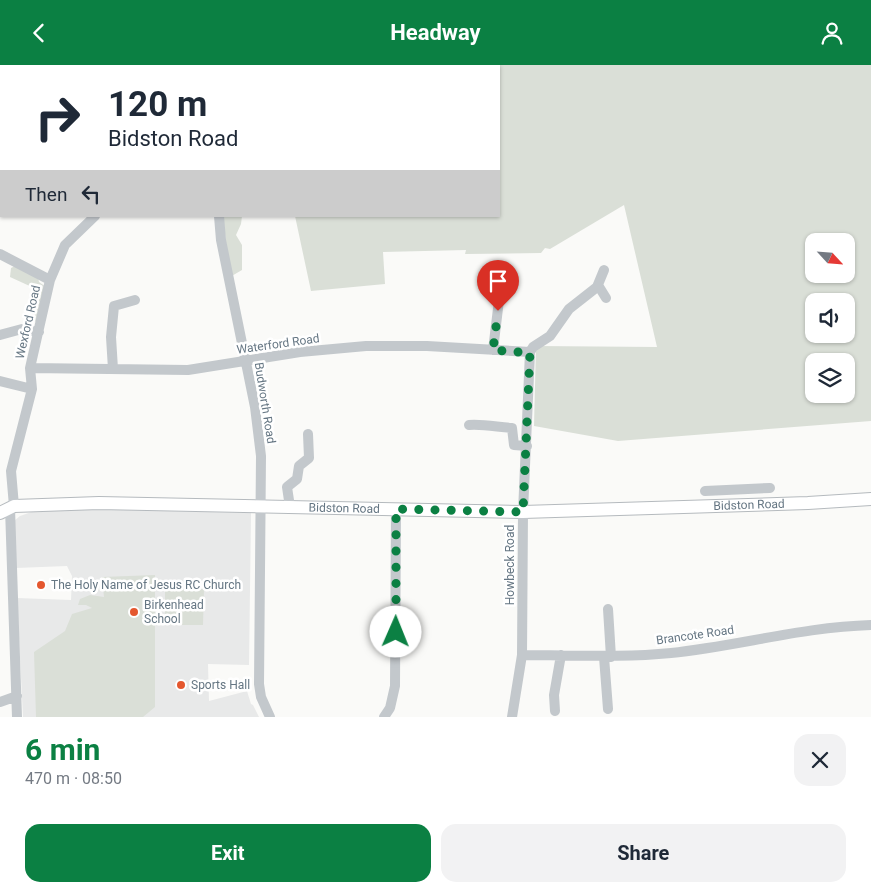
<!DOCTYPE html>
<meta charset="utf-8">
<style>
:root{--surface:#fff;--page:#f2f2f3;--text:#1f2937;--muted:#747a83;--accent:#0b8043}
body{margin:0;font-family:Roboto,sans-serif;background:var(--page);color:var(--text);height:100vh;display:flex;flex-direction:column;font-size:19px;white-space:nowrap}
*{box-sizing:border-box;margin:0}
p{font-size:16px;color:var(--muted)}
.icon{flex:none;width:28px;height:28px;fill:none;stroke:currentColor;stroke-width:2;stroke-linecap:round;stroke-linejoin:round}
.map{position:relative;height:652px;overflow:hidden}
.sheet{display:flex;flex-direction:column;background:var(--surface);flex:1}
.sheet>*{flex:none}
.guide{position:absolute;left:0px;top:0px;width:500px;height:152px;box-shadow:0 1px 4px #0004;background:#fff;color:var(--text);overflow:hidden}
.needle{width:32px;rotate:116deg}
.tools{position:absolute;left:805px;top:168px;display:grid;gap:10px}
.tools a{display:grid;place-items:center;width:50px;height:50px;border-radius:10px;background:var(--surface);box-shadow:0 1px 4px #0004;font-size:25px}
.pin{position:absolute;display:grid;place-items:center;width:42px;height:42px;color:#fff;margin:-51px -21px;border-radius:50% 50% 50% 0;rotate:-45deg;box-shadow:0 0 5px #0007}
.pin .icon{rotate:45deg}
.me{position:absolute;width:55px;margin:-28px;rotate:1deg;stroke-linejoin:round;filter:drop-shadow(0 0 4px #0008)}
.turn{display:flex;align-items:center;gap:18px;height:105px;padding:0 25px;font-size:22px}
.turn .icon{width:65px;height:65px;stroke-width:2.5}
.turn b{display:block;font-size:35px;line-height:42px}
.then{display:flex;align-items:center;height:48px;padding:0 25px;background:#0003;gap:10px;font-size:19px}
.round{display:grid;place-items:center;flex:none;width:52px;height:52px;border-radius:15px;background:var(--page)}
.head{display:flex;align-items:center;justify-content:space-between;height:85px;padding:0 25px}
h1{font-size:30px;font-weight:700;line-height:38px;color:var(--accent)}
.primary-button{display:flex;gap:10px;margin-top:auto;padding:10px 25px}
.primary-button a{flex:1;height:58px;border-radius:15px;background:var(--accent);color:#fff;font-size:20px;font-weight:700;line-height:58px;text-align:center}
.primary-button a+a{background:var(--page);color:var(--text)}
header{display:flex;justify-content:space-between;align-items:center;height:65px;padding:0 25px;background:var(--accent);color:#fff;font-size:22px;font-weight:700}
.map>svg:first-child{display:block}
.built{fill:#e8e9e9}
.green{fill:#dadfd7;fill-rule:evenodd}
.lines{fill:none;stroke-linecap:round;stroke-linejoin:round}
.major-casing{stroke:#b5babe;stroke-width:14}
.minor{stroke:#c3c8cc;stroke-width:10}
.major{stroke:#fff;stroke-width:12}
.route{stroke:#0b8043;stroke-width:9;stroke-dasharray:0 16.2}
.poi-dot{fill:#e4572e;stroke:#fff;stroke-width:2}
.labels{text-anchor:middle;stroke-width:5;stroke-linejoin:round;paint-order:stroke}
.street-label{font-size:12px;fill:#657683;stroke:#fff}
.poi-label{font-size:12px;fill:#657683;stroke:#fff;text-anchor:start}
</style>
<header><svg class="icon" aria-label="back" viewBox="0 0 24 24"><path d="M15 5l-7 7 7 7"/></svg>Headway<svg class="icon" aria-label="person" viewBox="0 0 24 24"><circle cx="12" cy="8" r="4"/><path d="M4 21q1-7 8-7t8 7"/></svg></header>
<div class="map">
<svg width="871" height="652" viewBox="0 0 871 652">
<rect width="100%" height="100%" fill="#fafaf8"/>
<path class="built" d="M43,443L251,448L249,600L208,599L209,636L247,626L251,639L253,640L259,652H23L17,533L71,535L72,511L67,501L16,503L14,456L20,451Z"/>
<path class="green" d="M287,0H871V356L618,376L534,361L536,281L657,282L624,140L550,184L545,183L541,188L465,189L466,185L383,187L385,219L311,226L295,151H499V1ZM814,176H846V209H814ZM814,236H846V269H814ZM814,296H846V329H814Z
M223,151H242L241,159L236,170L242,180V205L230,212Z
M15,201L38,212L39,217L46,222L39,257L33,256L31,252L32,248L29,241L36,234L34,223L10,212L11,203Z
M155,510V642L143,652H36L34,587L65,566L72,549L92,543L86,540H78L80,534L90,530L104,532L102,512Z
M165,523L204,524L203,560H165Z"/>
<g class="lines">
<g class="major-casing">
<g id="major">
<path id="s1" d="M0,448L14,441L99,438L523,447L808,438L871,434"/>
</g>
</g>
<path class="minor" d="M219,1V0
M219,151L221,175L255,342L261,391L259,619L261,632L270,652
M0,189L50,215
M598,220L606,233
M0,270L22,264L39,267
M493,285L500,227
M530,287L533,282L550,271L569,244L597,222L604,205
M30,303L188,305L300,287L366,281H427L530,287
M113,304L111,272L114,241L135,235
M0,316L32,324
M469,360C484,359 497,362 512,363L514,380L527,381
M705,426L770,423
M14,441L11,406L32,324L30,303L50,215L65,180L95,151
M290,442L287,422L297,414L299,401L309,393L308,369
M10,443L17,652
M608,544L611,592
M522,590C572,590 621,593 671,588C738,581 803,562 871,560
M604,592L608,644
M0,637L17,631
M555,646L554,630L561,590
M384,652L390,643L395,621L396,444
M512,652L522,590L523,447L530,287"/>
<use href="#major" class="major"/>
</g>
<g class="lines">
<path class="route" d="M396,567V444L523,447L530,288L493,285L498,246"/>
</g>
<g class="poi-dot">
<circle cx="41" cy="520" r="5"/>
<circle cx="134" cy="547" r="5"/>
<circle cx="181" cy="620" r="5"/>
</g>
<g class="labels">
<g class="street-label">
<text transform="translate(28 257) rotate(-77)" y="4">Wexford Road</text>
<text transform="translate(278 279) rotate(-8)" y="4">Waterford Road</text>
<text transform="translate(265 338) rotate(81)" y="4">Budworth Road</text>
<text dy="4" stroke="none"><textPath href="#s1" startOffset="751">Bidston Road</textPath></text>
<text dy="4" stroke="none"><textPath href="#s1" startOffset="346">Bidston Road</textPath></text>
<text transform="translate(510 500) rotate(-90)" y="4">Howbeck Road</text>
<text transform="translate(695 570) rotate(-8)" y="4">Brancote Road</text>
</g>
<g class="poi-label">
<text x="51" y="524">The Holy Name of Jesus RC Church</text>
<text x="144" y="544">Birkenhead<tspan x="144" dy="14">School</tspan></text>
<text x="191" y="624">Sports Hall</text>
</g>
</g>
</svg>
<div class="tools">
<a><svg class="needle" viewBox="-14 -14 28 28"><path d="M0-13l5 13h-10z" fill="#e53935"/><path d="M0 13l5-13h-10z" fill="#747a83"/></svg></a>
<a><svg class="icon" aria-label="sound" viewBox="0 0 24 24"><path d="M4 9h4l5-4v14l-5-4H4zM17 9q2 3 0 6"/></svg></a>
<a><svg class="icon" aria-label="layers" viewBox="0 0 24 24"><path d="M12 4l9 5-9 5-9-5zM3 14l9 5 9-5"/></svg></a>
</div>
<div class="pin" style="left:498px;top:246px;background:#d93025"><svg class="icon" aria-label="arrive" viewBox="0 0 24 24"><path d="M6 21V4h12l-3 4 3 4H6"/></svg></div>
<svg class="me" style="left:396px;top:567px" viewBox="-20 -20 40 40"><circle r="19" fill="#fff"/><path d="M0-13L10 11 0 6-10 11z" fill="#0b8043"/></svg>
<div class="guide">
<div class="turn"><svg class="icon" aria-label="right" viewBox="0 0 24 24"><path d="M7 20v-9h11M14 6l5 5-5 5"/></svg><div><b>120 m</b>Bidston Road</div></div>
<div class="then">Then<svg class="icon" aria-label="left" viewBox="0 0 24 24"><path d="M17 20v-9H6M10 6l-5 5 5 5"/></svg></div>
</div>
</div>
<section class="sheet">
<div class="head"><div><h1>6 min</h1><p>470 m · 08:50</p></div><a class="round"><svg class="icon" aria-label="close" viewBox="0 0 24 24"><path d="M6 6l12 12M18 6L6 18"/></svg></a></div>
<div class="primary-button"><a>Exit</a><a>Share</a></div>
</section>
